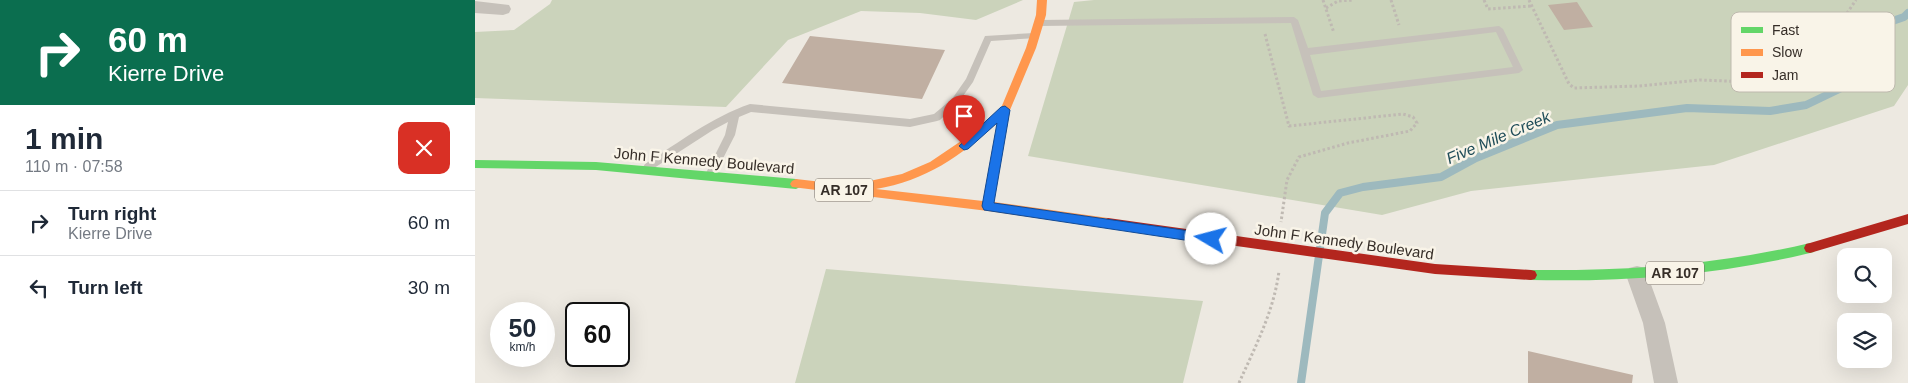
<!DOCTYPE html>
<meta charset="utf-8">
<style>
:root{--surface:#fff;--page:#f2f2f3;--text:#1f2937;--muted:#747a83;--line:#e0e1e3}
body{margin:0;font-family:Helvetica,sans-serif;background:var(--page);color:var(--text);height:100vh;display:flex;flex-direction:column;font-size:19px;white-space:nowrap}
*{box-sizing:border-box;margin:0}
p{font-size:16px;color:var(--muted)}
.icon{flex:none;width:28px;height:28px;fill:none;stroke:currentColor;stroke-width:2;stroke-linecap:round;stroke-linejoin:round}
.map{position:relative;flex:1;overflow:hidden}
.details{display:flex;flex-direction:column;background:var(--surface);width:475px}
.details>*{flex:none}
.banner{background:#0b6e4f;color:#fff;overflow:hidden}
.controls{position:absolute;left:1362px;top:248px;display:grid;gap:10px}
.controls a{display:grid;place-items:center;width:55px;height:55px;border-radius:10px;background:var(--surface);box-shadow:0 5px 20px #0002;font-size:25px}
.speed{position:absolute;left:15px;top:302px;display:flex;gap:10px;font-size:25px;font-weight:700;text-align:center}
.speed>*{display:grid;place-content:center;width:65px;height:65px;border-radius:50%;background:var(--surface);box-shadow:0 5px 20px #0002;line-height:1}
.speed small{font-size:12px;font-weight:400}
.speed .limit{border:2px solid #111;border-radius:8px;background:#fff;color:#111}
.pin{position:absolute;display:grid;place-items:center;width:42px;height:42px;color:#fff;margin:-51px -21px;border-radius:50% 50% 50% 0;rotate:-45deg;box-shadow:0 0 5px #0007}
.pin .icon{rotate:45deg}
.me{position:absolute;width:55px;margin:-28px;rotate:278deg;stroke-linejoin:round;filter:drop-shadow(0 0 4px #0008)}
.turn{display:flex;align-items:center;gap:18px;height:105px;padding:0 25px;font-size:22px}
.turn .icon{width:65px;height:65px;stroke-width:2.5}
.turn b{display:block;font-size:35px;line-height:42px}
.round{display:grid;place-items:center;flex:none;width:52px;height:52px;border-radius:10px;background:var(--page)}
.overview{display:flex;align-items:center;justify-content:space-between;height:85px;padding:0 25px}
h1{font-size:30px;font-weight:700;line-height:38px}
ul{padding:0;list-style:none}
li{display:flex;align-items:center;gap:15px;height:65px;padding:0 25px;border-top:1px solid var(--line)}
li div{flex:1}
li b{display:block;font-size:19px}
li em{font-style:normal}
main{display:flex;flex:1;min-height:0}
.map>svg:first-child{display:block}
.green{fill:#cbd3bb}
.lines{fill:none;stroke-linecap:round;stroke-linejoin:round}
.stream{stroke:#9db9be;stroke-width:8}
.building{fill:#c0afa2}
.path{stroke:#bfb9b2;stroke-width:3;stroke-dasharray:2.5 2.5;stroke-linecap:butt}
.lane{fill:#c6c1ba;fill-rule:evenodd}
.street{fill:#c6c1ba;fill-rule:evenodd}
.fast{fill:#63d668;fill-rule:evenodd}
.slow{fill:#ff974d;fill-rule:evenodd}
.jam{fill:#b3261e;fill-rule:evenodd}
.route{fill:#1a73e8;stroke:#114b97}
.labels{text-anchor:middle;stroke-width:5;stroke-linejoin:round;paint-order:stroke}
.shield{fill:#f9f4e8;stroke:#706962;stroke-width:1}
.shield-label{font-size:14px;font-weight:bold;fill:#362e28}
.street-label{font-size:15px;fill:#362e28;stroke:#f9f4e8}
.water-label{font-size:16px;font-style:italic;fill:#1e4c58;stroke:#f9f4e8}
.key{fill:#f9f4e8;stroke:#beb9ae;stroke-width:1}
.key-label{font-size:14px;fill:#362e28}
</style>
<main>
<section class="details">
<div class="banner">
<div class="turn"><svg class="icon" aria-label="right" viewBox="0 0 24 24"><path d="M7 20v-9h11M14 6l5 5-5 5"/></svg><div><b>60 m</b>Kierre Drive</div></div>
</div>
<div class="overview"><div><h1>1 min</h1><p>110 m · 07:58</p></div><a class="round" style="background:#d93025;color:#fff"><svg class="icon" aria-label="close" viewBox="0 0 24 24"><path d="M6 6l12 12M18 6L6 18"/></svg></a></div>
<ul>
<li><svg class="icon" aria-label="right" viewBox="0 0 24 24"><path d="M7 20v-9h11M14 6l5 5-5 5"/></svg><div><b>Turn right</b><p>Kierre Drive</p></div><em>60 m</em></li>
<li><svg class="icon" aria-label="left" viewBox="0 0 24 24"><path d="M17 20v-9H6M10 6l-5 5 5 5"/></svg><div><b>Turn left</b></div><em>30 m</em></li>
</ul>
</section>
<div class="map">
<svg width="1433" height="383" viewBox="0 0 1433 383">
<rect width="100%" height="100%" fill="#ede9e1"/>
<path class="green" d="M77,0H548L501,20L445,13L386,11L313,40L251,107L0,98V32L39,30L75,4Z
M619,0H1433V85L1419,106L1239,165L996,191L907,215L553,156L599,2Z
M351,269L728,301L708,383H320Z"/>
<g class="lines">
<path class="stream" d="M826,383L850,213L865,193L888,187L966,177L1001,158L1082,125L1212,108L1295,111L1331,105L1381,81L1390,64L1398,33L1406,25L1429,17L1433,13"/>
</g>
<path class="building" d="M1102,2L1118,27L1089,30L1073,5Z
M335,36L470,50L447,99L307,83Z
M1053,351L1158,375L1157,383H1053Z"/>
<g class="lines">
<path class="path" d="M848,0L859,33
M916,0L924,25
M1009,0L1013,9L1057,6
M1054,0L1094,84L1099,88L1164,86L1225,80L1302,83L1315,79L1335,67L1381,0
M851,8L863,1L879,0
M790,34L814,126L928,114L938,117L942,123L935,131L873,143L824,157L812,180L806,222
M764,383C780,347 799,311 804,271"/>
<path class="lane" d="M819,17L823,20L833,48L1024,26L1028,29L1048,70L1044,73L843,98L838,95L816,23L564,26L560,23L564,20ZM1021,32L1038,67L846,91L835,55Z
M559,33L563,36L562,38L516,41L498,82L483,103L465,120L462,121L435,127L276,112L264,117L260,135L238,178H232L230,175L250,135L253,122L238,130L176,170H170L168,167L170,164C203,143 237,117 275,104L435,119L459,114L477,99L491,79L510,36Z"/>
<path class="street" d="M0,1L34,5L36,9L34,13L28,15L0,13Z
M1162,266L1170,268L1190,323L1203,383H1179L1168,323L1151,275L1154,268Z"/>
<path class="fast" d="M0,160L121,162L321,179L325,181L327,184L325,187L321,189L121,170L0,168Z
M1335,243L1339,244L1341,248L1339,252L1335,253C1243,275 1151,282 1056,280L1052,279L1050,275L1052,271L1056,270C1151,271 1243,265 1335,243Z"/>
<path class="slow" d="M562,0H572L571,15L561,48L535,110L519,202L633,218L637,220L639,223L637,226L633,228L513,211L317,187L315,184L317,181L321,179L390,187V182L427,174L455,162L492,137L526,108L551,48L561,15ZM522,123L508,201L401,189C450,181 486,156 522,123Z"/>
<path class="jam" d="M1433,214V224L1335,253L1331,252L1329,248L1331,244L1335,243Z
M633,218L960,264L1056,270L1060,271L1062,275L1060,279L1056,280L960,274L633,228L629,226L627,223L629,220Z"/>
</g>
<path class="route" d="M530,106L535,110L519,203L736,234L740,236L742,239L740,243L736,244L509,210L507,206L522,123L493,149L489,150L484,146L526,107Z"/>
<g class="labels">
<g class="shield">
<rect x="340" y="178.5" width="58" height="23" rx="4"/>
<rect x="1171" y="261.5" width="58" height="23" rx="4"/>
</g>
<g class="shield-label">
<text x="369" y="195">AR 107</text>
<text x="1200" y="278">AR 107</text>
</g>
<g class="street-label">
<text transform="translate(229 161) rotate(5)" y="5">John F Kennedy Boulevard</text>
<text transform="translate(869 242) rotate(8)" y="5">John F Kennedy Boulevard</text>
</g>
<g class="water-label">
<text transform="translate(1023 137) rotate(-23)" y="6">Five Mile Creek</text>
</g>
</g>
<rect x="1256" y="12" width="164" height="80" rx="8" class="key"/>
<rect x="1266" y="27" width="22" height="6" fill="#63d668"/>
<rect x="1266" y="49" width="22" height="7" fill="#ff974d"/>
<rect x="1266" y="72" width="22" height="6" fill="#b3261e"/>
<g class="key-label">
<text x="1297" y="35">Fast</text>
<text x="1297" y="57">Slow</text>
<text x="1297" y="80">Jam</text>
</g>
</svg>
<div class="controls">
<a><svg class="icon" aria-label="search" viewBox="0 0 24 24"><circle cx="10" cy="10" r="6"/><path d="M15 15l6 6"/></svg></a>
<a><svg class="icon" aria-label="layers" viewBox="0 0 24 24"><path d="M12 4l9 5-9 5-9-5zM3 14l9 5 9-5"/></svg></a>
</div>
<div class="speed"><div>50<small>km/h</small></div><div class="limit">60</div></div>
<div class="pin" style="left:489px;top:146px;background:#d93025"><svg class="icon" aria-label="arrive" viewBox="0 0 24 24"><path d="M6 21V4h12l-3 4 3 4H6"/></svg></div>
<svg class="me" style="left:736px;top:239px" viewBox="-20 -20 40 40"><circle r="19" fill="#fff"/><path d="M0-13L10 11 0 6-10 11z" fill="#1a73e8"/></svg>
</div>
</main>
